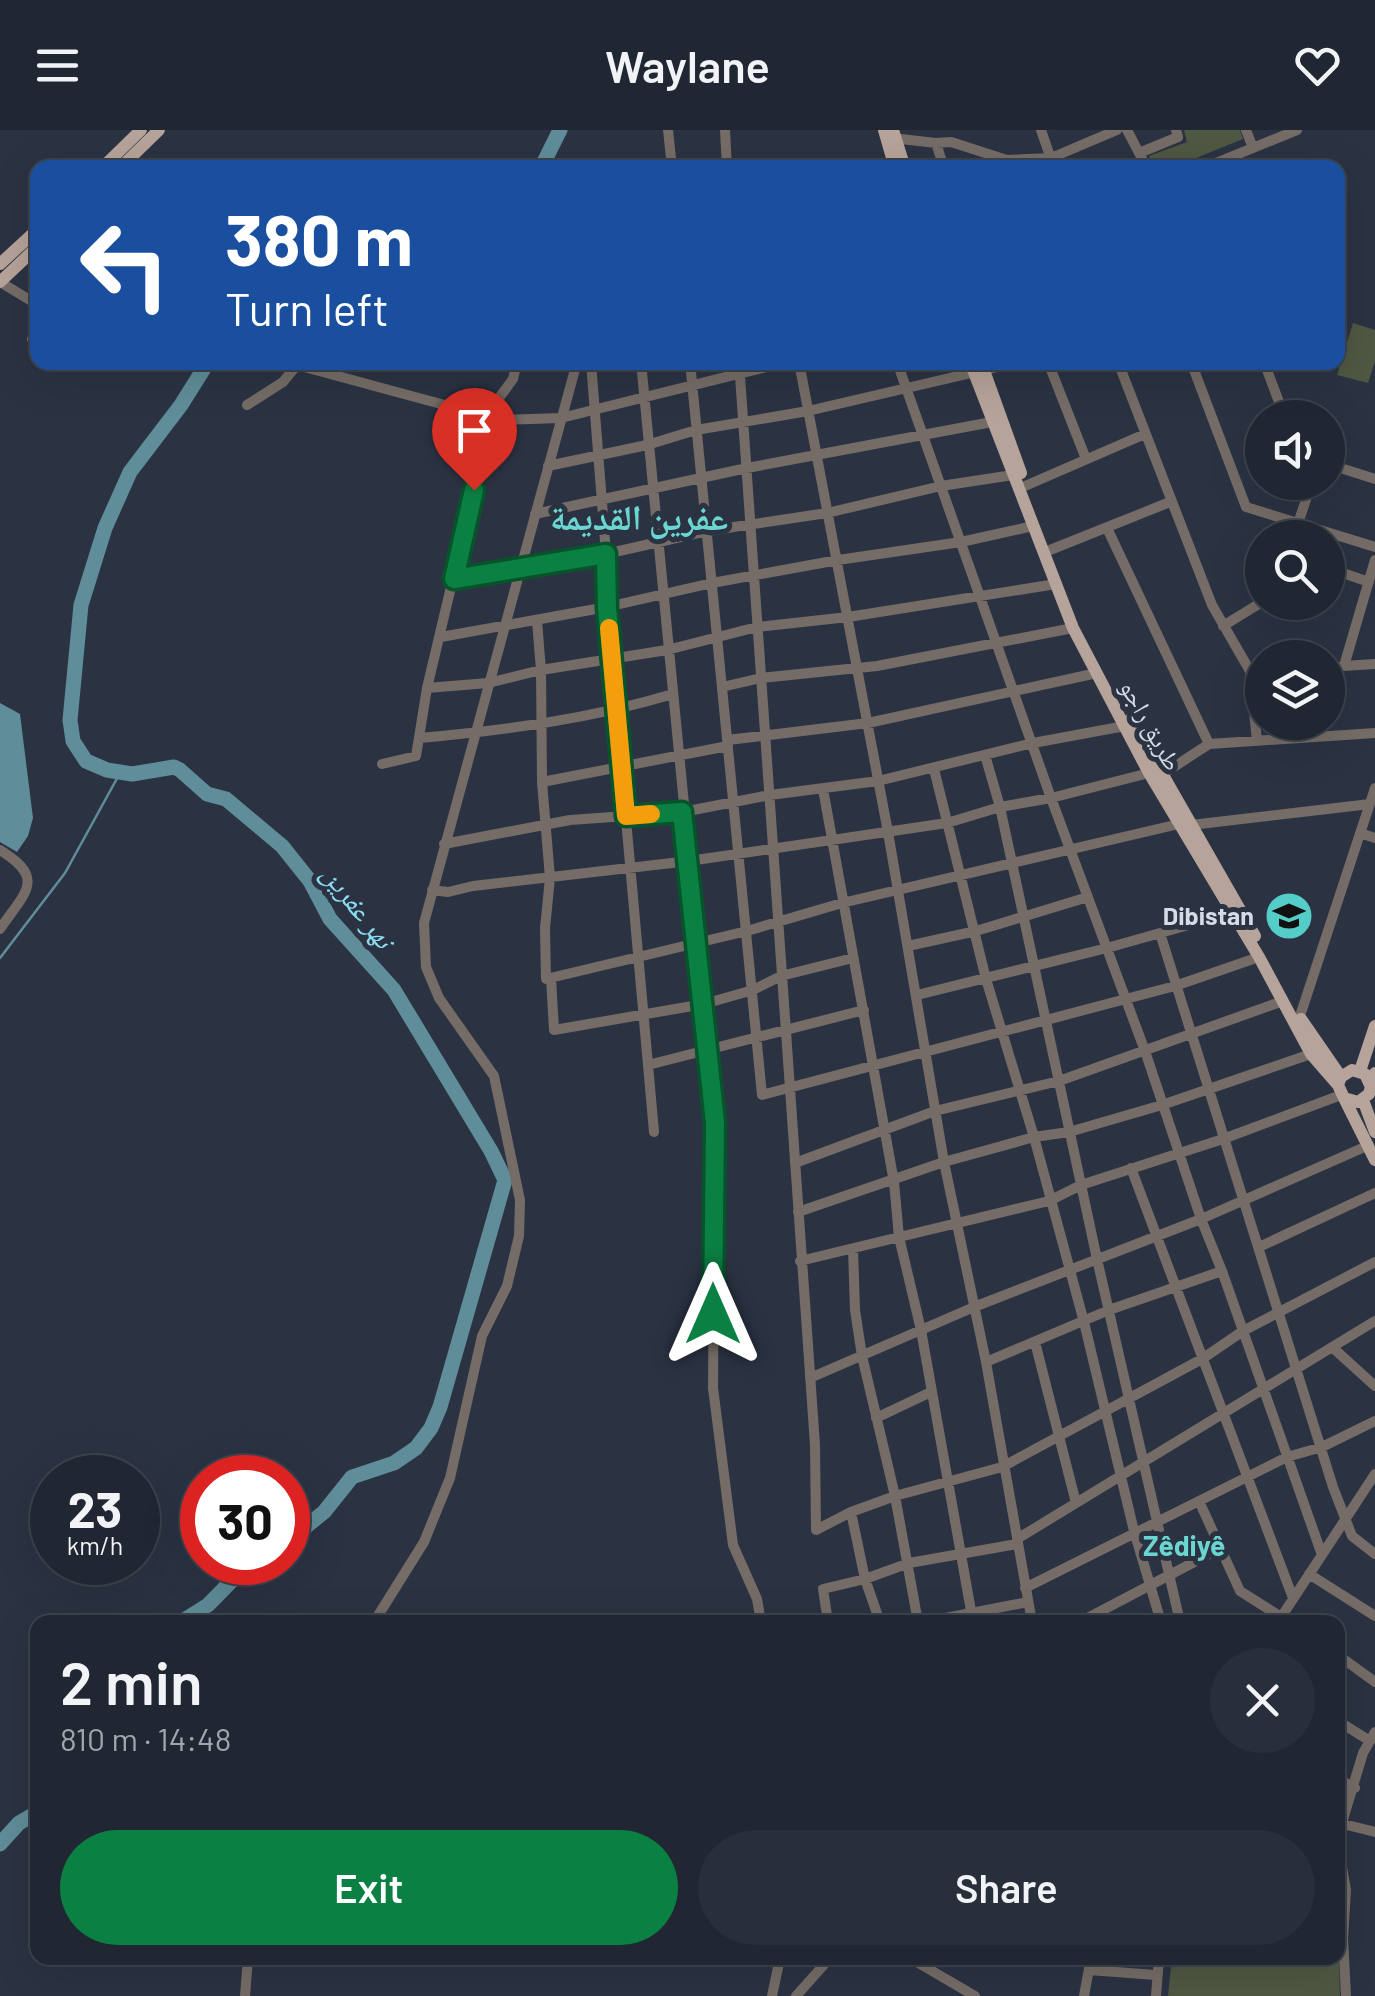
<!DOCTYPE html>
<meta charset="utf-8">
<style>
:root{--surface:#202632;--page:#282e3a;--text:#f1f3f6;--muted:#a2a5ac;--line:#3d434d;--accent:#0b8043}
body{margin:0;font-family:Barlow,"Noto Naskh Arabic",sans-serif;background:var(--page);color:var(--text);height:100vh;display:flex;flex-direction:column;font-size:38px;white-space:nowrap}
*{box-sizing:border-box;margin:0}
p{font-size:32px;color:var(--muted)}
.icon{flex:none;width:55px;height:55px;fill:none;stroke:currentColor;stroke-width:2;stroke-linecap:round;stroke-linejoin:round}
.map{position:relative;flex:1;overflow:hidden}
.panel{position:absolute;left:30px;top:1485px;width:1315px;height:350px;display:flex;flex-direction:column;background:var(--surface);border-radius:20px;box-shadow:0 10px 40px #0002,0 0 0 2px var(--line)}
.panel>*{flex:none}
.banner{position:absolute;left:30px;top:30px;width:1315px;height:210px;border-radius:20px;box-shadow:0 10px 40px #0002,0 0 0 2px var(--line);background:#1a4fa0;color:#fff;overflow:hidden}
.buttons{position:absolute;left:1245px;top:270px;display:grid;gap:20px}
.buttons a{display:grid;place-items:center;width:100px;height:100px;border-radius:50%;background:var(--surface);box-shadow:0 10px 40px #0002,0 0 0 2px var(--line);font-size:50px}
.speed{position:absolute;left:30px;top:1325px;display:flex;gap:20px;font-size:50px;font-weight:700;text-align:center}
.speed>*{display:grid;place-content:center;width:130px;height:130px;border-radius:50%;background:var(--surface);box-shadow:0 10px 40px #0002,0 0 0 2px var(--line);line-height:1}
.speed small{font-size:25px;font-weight:400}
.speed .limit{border:15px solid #d22;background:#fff;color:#111}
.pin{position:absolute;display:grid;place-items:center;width:85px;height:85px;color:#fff;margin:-102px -42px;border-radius:50% 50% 50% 0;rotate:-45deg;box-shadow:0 0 10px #0007}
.pin .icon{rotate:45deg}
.me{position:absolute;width:110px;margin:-55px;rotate:0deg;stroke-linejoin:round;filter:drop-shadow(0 0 8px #0008)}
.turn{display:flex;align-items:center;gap:35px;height:210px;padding:0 30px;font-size:45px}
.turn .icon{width:130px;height:130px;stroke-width:2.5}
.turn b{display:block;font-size:70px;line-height:85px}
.round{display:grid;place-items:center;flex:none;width:105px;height:105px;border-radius:52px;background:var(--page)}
.head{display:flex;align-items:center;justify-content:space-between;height:170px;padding:0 30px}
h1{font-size:60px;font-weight:600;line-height:75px}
.action{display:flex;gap:20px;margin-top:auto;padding:20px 30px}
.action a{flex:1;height:115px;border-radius:60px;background:var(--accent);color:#fff;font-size:40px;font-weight:600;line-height:115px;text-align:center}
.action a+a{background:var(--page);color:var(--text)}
header{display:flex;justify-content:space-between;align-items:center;height:130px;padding:0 30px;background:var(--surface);font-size:45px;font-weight:600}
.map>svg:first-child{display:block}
.green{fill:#4f5843}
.water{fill:#5f8d99}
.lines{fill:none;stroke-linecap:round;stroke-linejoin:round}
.stream{stroke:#5f8d99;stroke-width:2.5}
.river{stroke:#5f8d99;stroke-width:15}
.minor{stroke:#756c67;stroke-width:10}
.major{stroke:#b6a399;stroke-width:12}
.route-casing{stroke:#07532c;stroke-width:25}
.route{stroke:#0b8043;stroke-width:18}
.slow{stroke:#f59e0b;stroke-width:18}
.labels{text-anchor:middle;stroke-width:10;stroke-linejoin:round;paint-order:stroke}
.street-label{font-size:25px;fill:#d6dbe6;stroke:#2b3343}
.poi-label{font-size:25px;font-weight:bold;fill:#d6dbe6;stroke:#2b3343;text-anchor:end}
.water-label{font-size:28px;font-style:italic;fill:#8cddf1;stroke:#2b3343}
.neighbourhood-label{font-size:28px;font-weight:bold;fill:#6bd6d1;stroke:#2b3343}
.district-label{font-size:35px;font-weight:bold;fill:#6bd6d1;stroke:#2b3343}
</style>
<header><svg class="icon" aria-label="menu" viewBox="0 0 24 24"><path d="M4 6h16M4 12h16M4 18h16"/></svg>Waylane<svg class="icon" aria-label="heart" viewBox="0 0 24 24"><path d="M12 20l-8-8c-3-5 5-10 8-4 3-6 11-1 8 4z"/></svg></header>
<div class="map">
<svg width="1375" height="1866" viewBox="0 0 1375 1866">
<rect width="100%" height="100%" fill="#2b3343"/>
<path class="green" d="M1184,0H1240L1243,9L1174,37H1154L1149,26L1187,12Z
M1353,193L1375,200V231L1368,253L1337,245Z
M1338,1806L1340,1866H1168L1172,1828H1338Z"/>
<path class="water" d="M0,573L20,584L33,688L28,706L17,722L0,712Z"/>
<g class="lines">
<path class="stream" d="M0,828L65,743L120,643"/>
<path class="river" d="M541,38L560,0
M208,232L181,275L130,342L105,398L81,475L70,590L73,611L86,631L107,640L132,644L174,637L180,640L207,664L226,669L282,716L310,751L330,789L394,860L491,1021L505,1050L440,1277L431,1298L416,1318L394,1333L352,1347L324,1382L288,1411
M181,1492L208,1475L250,1432
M0,1714L19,1693L38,1682"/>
<path class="minor" d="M668,0L672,38
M725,0L727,38
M1041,0L1054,38
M1127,0L1147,38
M1246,0L1253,18
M892,8L936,13L951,12L1007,30L1051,28L1117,0
M936,13L944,38
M1139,23L1178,7L1176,0
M1204,38L1297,0
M0,152L38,175
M32,209L38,199
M591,232L606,424L607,477L654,1002
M641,232L715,993L713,1258L733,1415L757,1469L761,1492
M690,232L762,965L1175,856L1259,827
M739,232L815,1315L816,1400L851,1382L895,1366L1002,1337L1202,1229L1243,1201L1375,1132
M799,232L888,702L944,1032L986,1232L1032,1492
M897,232L1051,668L1145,921L1201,1089L1222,1141L1322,1425
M1048,232L1086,329
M1118,232L1212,475L1250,541L1257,611
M1191,232L1246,377L1375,417
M1264,232L1285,288
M247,275L283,252L297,235L500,290L561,288L786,232
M1328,334L1375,349
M548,336L647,315L696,300L808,281L1018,232
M1025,356L1145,304
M535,384L747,338L992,292
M1107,398L1209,614
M1293,408L1312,352
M1050,420L1170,372
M1328,438L1369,452
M454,449L606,424L707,401L827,383L941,356L1013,345
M537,491L541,540L542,652L550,748L545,798L546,849L747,801L842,773L1179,694
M1223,496L1262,472
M441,507L607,477L712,453L838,430L961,412L1033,396
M1344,536L1375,430
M1328,537L1375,534
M722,557L761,548L877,536L1073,498
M427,558L488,553L541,540L667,520L757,497L848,487L1056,454
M420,608C506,600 590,589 673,564
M728,610L868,593L1097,543
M985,625L1000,677L1097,1129L1180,1492
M382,634L416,626L427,558L474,360L488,329L486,286L513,249L517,232
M934,639L986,849L1034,1007L1084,1192L1134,1401L1161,1492
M1163,644L1209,614L1375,603
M542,652L728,616
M823,659L894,1052L899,1107L921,1200L973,1492
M1191,695L1370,674
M1360,703L1375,708
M444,714L570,690L683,682L770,665L878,651L1033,613L1125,596
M0,720C47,749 25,762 0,799
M432,760L448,762L473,756L689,731L947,693L1000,677L1051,668L1149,643
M1160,803L1333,1357L1352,1406L1375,1424
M908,816L976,801L1088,767
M551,848L554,900L704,874L753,860L781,846L853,828
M917,865L1107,818L1231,783
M1300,886L1375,658
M648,935L864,880
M795,1033L935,981L1059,951L1283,871
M1131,1038L1293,1468
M798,1082L944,1032L1034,1007L1069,1002L1162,975L1311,924
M1259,1117L1375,1063
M853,1119L855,1180L862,1226L895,1366L918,1492
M800,1131L1049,1071L1081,1055L1223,1009L1341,965
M1035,1212L1076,1373
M1332,1217L1375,1256
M986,1232L1109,1180L1222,1141
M810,1248L974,1177L1201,1089L1367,1016
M876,1288L931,1262
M1199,1371L1240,1461L1289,1492
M851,1382L865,1449L880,1492H896
M1017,1409L1375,1191
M1309,1444L1375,1486
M1025,1458L1287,1327L1322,1317L1375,1291
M374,1492L424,1412L450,1348L482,1206L507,1156L519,1106L520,1070L494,946L439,868L426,837L424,793L577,232
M828,1492L823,1459L865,1449L909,1433L1017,1414
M925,1492L1028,1472
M1080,1492L1221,1418
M1278,1492L1375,1344
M1338,1525L1375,1552
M1338,1591L1370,1611
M1338,1649L1355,1658
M1343,1694L1375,1702
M1338,1706L1363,1623L1375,1602
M1338,1715L1346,1760L1343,1808L1346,1866
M910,1828L975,1866
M1089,1840L1156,1845
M245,1866L248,1828
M772,1866L780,1828
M796,1866L830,1828
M1084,1866L1091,1828
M1156,1866L1159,1828"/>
<path class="major" d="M884,0L895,38
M893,0L905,38
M102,38L141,0
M120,38L159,0
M0,134L38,99
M0,152L38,116
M970,232L1073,498L1149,643L1259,827L1311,924L1338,955
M981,232L1021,343
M1131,589L1255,806
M1301,889L1341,947
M1360,941L1375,896
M1371,957L1365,944L1352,940L1341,947L1338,955L1344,968L1358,972L1369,964L1375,943
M1344,968L1375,1030
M1363,970L1375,1002"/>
</g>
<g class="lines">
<g class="route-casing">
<path id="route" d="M474,360L454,449L606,424L607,478L626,686L682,682L715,993L713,1184"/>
</g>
<use href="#route" class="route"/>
<path class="slow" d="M609,498L626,686L651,684"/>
</g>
<defs>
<g id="school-disc" transform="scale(2.5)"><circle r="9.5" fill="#54cdc8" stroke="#2b3343"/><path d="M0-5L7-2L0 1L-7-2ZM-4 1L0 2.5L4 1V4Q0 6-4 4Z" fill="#111"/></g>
</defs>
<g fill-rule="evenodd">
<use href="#school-disc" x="1289" y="786"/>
</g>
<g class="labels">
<g class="street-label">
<text transform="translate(1151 595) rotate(61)" y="9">طريق راجو</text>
</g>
<g class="poi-label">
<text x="1254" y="795">Dibistan</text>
</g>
<g class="water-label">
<text transform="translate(358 776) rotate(52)" y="10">نهر عفرين</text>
</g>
<g class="neighbourhood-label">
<text x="1184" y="1426">Zêdiyê</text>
</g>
<g class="district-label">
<text x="639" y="400">عفرين القديمة</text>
</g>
</g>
</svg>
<div class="buttons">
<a><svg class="icon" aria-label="sound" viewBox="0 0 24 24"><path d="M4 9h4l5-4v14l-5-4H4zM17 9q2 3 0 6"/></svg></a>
<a><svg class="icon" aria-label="search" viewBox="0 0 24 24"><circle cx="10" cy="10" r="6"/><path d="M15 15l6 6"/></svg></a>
<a><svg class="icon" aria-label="layers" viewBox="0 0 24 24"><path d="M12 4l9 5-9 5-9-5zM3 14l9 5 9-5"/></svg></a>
</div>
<div class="speed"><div>23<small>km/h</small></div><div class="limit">30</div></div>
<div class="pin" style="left:474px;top:360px;background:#d93025"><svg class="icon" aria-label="arrive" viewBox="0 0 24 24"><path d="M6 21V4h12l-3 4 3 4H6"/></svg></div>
<svg class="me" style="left:713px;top:1184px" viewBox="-20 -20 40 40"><path d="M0-17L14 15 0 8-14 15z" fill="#0b8043" stroke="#fff" stroke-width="4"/></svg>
<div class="banner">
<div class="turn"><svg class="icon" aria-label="left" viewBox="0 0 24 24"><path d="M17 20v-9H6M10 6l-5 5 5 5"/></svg><div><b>380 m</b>Turn left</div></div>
</div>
<section class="panel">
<div class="head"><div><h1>2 min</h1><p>810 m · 14:48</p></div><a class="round"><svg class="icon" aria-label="close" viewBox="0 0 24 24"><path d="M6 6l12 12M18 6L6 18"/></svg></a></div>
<div class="action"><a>Exit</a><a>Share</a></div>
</section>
</div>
